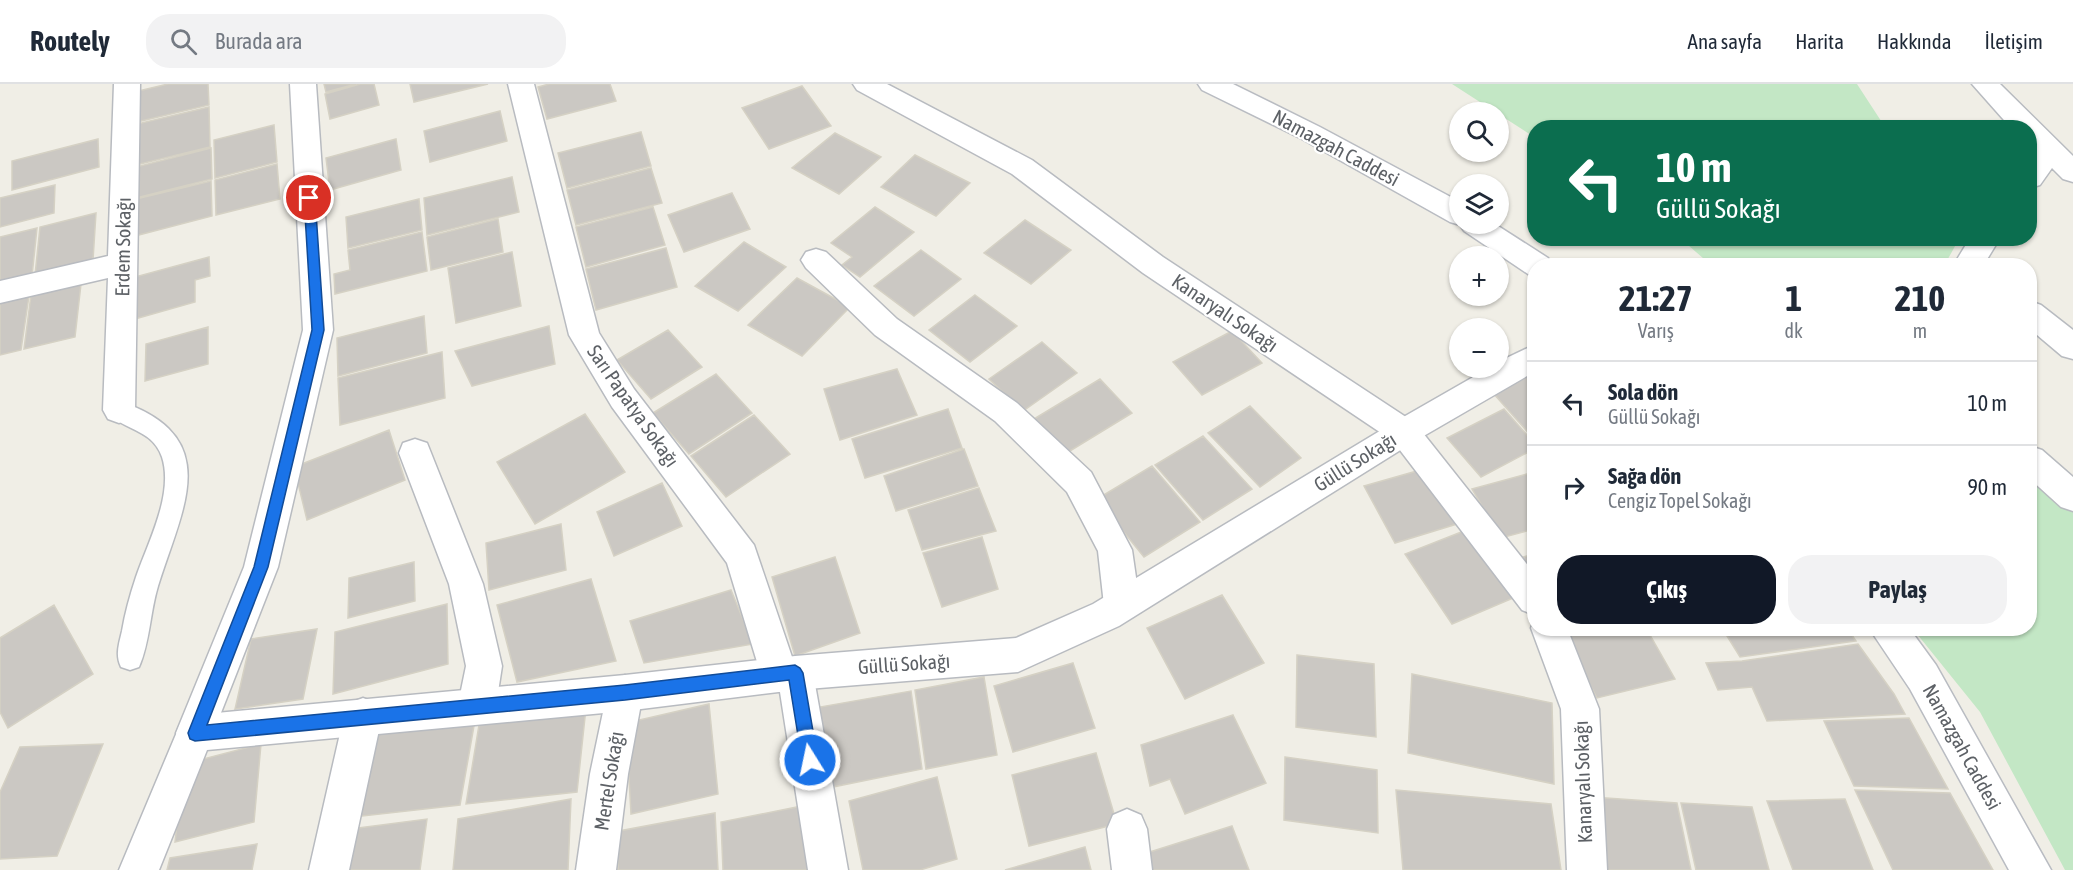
<!DOCTYPE html>
<html lang="tr">
<meta charset="utf-8">
<style>
:root{--surface:#fff;--page:#f2f2f3;--text:#1f2937;--muted:#747a83;--line:#e0e1e3;--accent:#111827}
body{margin:0;font-family:"Asap Condensed",sans-serif;background:var(--page);color:var(--text);height:100vh;display:flex;flex-direction:column;font-size:22px;white-space:nowrap}
*{box-sizing:border-box;margin:0}
p{font-size:20px;color:var(--muted)}
.icon{flex:none;width:33px;height:33px;fill:none;stroke:currentColor;stroke-width:2;stroke-linecap:round;stroke-linejoin:round}
.map{position:relative;flex:1;overflow:hidden}
.details{position:absolute;left:1527px;top:174px;width:510px;height:378px;display:flex;flex-direction:column;background:var(--surface);border-radius:24px;box-shadow:0 2px 4px #0004}
.details>*{flex:none}
.banner{position:absolute;left:1527px;top:36px;width:510px;height:126px;border-radius:24px;box-shadow:0 2px 4px #0004;background:#0b6e4f;color:#fff;overflow:hidden}
.controls{position:absolute;left:1449px;top:18px;display:grid;gap:12px}
.controls a{display:grid;place-items:center;width:60px;height:60px;border-radius:50%;background:var(--surface);box-shadow:0 2px 4px #0004;font-size:30px}
.pin{position:absolute;display:grid;place-items:center;width:51px;height:51px;color:#fff;margin:-26px;border:3px solid #fff;border-radius:50%;box-shadow:0 2px 6px #0007}
.me{position:absolute;width:66px;margin:-33px;rotate:350deg;stroke-linejoin:round;filter:drop-shadow(0 0 4px #0008)}
.turn{display:flex;align-items:center;gap:21px;height:126px;padding:0 30px;font-size:27px}
.turn .icon{width:78px;height:78px;stroke-width:2.5}
.turn b{display:block;font-size:42px;line-height:51px}
.eta{display:flex;justify-content:space-evenly;align-items:center;height:102px;text-align:center}
.eta b{font-size:36px;font-weight:700;line-height:42px}
.primary-button{display:flex;gap:12px;margin-top:auto;padding:12px 30px}
.primary-button a{flex:1;height:69px;border-radius:24px;background:var(--accent);color:#fff;font-size:24px;font-weight:700;line-height:69px;text-align:center}
.primary-button a+a{background:var(--page);color:var(--text)}
ul{padding:0;list-style:none}
li{display:flex;align-items:center;gap:18px;height:84px;padding:0 30px;border-top:2px solid var(--line)}
li div{flex:1}
li b{display:block;font-size:22px}
li em{font-style:normal}
header{display:flex;align-items:center;gap:36px;box-sizing:border-box;height:84px;padding:0 30px;background:var(--surface);border-bottom:2px solid var(--line)}
header strong{font-size:28px}
nav{display:flex;gap:33px;margin-inline-start:auto;font-size:21px}
.search{width:420px;height:54px;background:var(--page);display:flex;align-items:center;gap:15px;box-sizing:border-box;padding:0 21px;border-radius:24px;color:var(--muted);font-size:22px}
.map>svg:first-child{display:block}
.green{fill:#c3e7c5}
.building{fill:#cbc8c3;stroke:#d5d1c4;stroke-width:1.5}
.lines{fill:none;stroke-linecap:round;stroke-linejoin:round}
.service-casing{stroke:#b8bbc0;stroke-width:3}
.minor-casing{stroke:#b8bbc0;stroke-width:3}
.tertiary-casing{stroke:#b8bbc0;stroke-width:3}
.secondary-casing{stroke:#b9bcc2;stroke-width:3}
.service{fill:#fff;fill-rule:evenodd}
.minor{fill:#fff;fill-rule:evenodd}
.tertiary{fill:#fff;fill-rule:evenodd}
.secondary{fill:#fff;fill-rule:evenodd}
.route{fill:#1a73e8;stroke:#114b97;stroke-width:1.5}
.labels{text-anchor:middle;stroke-width:4.5;stroke-linejoin:round;paint-order:stroke}
.street-label{font-size:20px;fill:#5d6166;stroke:#fff}
</style>
<header>
<strong>Routely</strong>
<div class="search"><svg class="icon" aria-label="search" viewBox="0 0 24 24"><circle cx="10" cy="10" r="6"/><path d="M15 15l6 6"/></svg>Burada ara</div>
<nav><a>Ana sayfa</a><a>Harita</a><a>Hakkında</a><a>İletişim</a></nav>
</header>
<div class="map">
<svg width="2073" height="786" viewBox="0 0 2073 786">
<rect width="100%" height="100%" fill="#f0eee6"/>
<path class="green" d="M1452,0H1857L1885,43L1534,44V53Z
M1681,155H1959L1944,182L1711,181Z
M2030,378L2073,416V786H2065L1980,628L1913,545L2030,544Z"/>
<path class="building" d="M168,0H208L209,21L137,38L138,7Z
M324,0H356L326,8Z
M360,0H374L379,21L330,35L325,10Z
M410,0H488L414,18Z
M549,0H610L616,17L547,35L538,3Z
M802,2L831,42L769,65L742,24Z
M209,23L210,63L136,81L137,40Z
M500,27L507,57L430,78L424,47Z
M274,41L277,78L215,94L214,56Z
M641,48L651,82L567,104L558,69Z
M835,49L881,73L839,110L792,84Z
M98,55L99,83L12,106V77Z
M396,55L401,86L330,106L326,74Z
M211,64L212,95L136,114V83Z
M915,71L970,99L936,132L881,103Z
M277,80L280,115L216,131L215,96Z
M651,84L662,119L576,141L567,106Z
M512,93L519,128L427,151L424,114Z
M211,97L212,132L135,152L136,115Z
M55,101L54,129L0,143V114Z
M732,109L750,145L684,168L668,131Z
M419,115L422,146L348,164L346,133Z
M653,123L665,161L586,183L576,143Z
M875,123L914,148L860,193L842,181L852,173L831,159Z
M96,129L93,176L35,191L40,143Z
M498,135L503,168L431,186L427,153Z
M1025,136L1071,166L1031,200L984,169Z
M37,144L32,192L0,200V153Z
M422,148L427,187L335,210L334,190L350,186L348,166Z
M744,158L786,183L738,227L695,202Z
M666,164L677,203L596,226L586,185Z
M921,166L961,195L914,232L874,202Z
M512,168L521,222L456,239L448,184Z
M209,173L210,192L195,196V218L135,235V193Z
M797,194L850,223L802,272L748,241Z
M81,200L75,253L24,265L31,211Z
M975,211L1017,242L970,278L929,246Z
M29,212L21,266L0,271V219Z
M424,232L427,269L338,292L337,254Z
M549,242L555,280L472,302L455,267Z
M208,243V280L145,297L146,260Z
M668,246L702,283L651,315L617,276Z
M1232,247L1262,279L1202,311L1173,278Z
M1042,258L1077,289L1023,327L989,295Z
M442,268L445,314L340,341L338,294Z
M897,285L917,331L840,356L824,305Z
M716,290L752,329L689,370L653,329Z
M1533,290L1534,292V355L1493,309Z
M1100,295L1132,329L1065,370L1034,335Z
M1250,322L1301,374L1260,403L1208,349Z
M948,325L962,364L865,394L852,355Z
M1504,325L1534,359V365L1481,393L1447,354Z
M585,330L625,388L535,440L497,378Z
M754,331L790,370L726,413L691,372Z
M389,346L405,396L307,436L294,383Z
M1203,352L1252,405L1203,436L1155,381Z
M964,365L978,402L896,427L884,392Z
M1152,382L1200,438L1144,473L1097,415Z
M1424,385L1457,440L1395,459L1364,402Z
M1534,388V445L1501,454L1472,405Z
M662,399L682,442L614,472L597,428Z
M979,404L996,447L922,466L908,426Z
M561,440L566,486L489,506L486,459Z
M1469,445L1518,512L1452,540L1405,470Z
M982,453L998,505L942,523L923,469Z
M1534,470V495L1523,473Z
M835,473L860,549L795,572L772,493Z
M414,478L415,517L348,534L349,494Z
M591,495L616,577L517,598L497,521Z
M731,506L753,560L644,579L630,537Z
M1222,511L1264,579L1185,615L1147,544Z
M447,520L448,580L333,610L335,548Z
M54,521L93,590L8,644L0,628V554Z
M1561,544H1646L1675,595L1597,614Z
M1722,544H1847L1856,557L1740,573Z
M317,545L303,615L235,625L251,555Z
M1858,560L1894,610L1905,630L1767,637L1752,603L1718,606L1706,579L1742,577Z
M1297,571L1374,580L1376,653L1296,643Z
M1073,579L1095,644L1013,668L994,602Z
M1412,590L1552,619L1554,700L1408,669Z
M984,593L997,671L926,685L915,606Z
M911,607L922,685L828,704L820,623Z
M709,620L718,710L631,730L626,639Z
M586,624L577,708L466,720L480,635Z
M1233,631L1266,699L1185,730L1170,695L1150,702L1141,661Z
M1909,634L1948,705L1854,702L1824,637Z
M475,636L460,721L354,733L373,646Z
M103,660L57,772L0,775V708L20,663Z
M261,660L254,738L175,758L184,680Z
M1096,669L1117,740L1029,762L1012,691Z
M1285,673L1377,686L1378,749L1284,736Z
M937,693L957,775L920,786H863L849,717Z
M1396,706L1551,720L1561,786H1403Z
M1855,706L1950,709L1993,786H1893Z
M1592,713L1677,719L1691,786H1606Z
M571,715L568,786H453L458,735Z
M1845,715L1873,786H1793L1767,717Z
M1681,719L1752,723L1769,786H1696Z
M802,722L807,786H723L721,738Z
M715,729L718,786H618L619,747Z
M427,735L420,786H335L343,746Z
M1232,742L1249,786H1141L1137,772Z
M257,760L252,786H167L170,774Z
M1085,763L1091,786H1005Z"/>
<g class="lines">
<g class="service-casing">
<path id="service" d="M119,317C226,353 182,424 158,502C150,528 150,558 139,583L130,586L121,583C115,571 119,560 122,547C125,529 130,511 136,493C148,458 174,410 162,373C152,343 118,346 107,326L111,319Z"/>
</g>
<g class="minor-casing">
<path id="minor" d="M114,0H140L135,326L130,335L119,339L108,335L103,326L108,194L0,219V197L108,172Z
M290,0H316L333,246L278,483L208,662L195,667L182,662L176,649L244,483L303,246Z
M508,0H534L599,249L634,305L754,461L792,573L808,577L813,589L848,786H808L780,608L766,603L761,591L727,479L612,323L569,251Z
M853,0H887L1032,76L1163,173L1415,339L1534,489V531L1522,526L1393,357L1143,189L1012,90L857,6Z
M1972,0H2000L2073,72V98L2063,95L2052,84L2040,101L2030,104V74L2035,67L2030,62V44H2011Z
M1970,154H2000L1983,182H1953Z
M816,165L826,168L897,235L1017,319L1091,388L1132,466L1140,521L1134,532L1122,537L1110,532L1104,521L1098,467L1067,408L995,337L875,251L806,184L801,176L806,168Z
M2030,217L2041,221L2073,246V275L2062,272L2030,245Z
M415,355L427,359L431,369L483,500L502,582L496,621L490,634L477,639L464,634L458,621L466,582L449,500L399,369L403,359Z
M2030,362L2042,366L2073,393V427L2061,423L2030,395Z
M1534,536V544H1567L1599,625L1607,786H1567L1561,625L1531,544Z
M625,591L638,597L643,609L628,690L616,786H576L590,690L607,609L612,597Z
M363,614L376,619L382,632L349,786H309L344,632L350,619Z
M1127,725L1141,731L1147,745L1152,786H1112L1107,745L1113,731Z"/>
</g>
<g class="tertiary-casing">
<path id="tertiary" d="M1534,261V288L1415,357L1119,542L1018,588L795,606L625,627L207,666L159,786H119L182,636L195,631L625,591L795,572L1016,554L1093,520L1393,339L1489,284H1498V278Z"/>
</g>
<g class="secondary-casing">
<path id="secondary" d="M1198,0H1233L1320,43L1460,118V140H1495L1548,174L1552,182H1534V192L1528,190L1464,147L1460,141L1450,138L1302,55L1202,6Z
M1869,544H1909L1936,581L2051,786H2009L1910,605Z"/>
</g>
<use href="#service" class="service"/>
<use href="#minor" class="minor"/>
<use href="#tertiary" class="tertiary"/>
<use href="#secondary" class="secondary"/>
</g>
<path class="route" d="M309,110L315,114L324,246L268,483L207,641L625,601L795,581L800,584L803,589L818,676L815,681L810,683L804,681L802,676L789,596L625,616L195,657L190,655L188,649L254,483L312,246L304,114Z"/>
<g class="labels">
<g class="street-label">
<text transform="translate(1336 64) rotate(28)" y="7">Namazgah Caddesi</text>
<text transform="translate(123 163) rotate(-89)" y="7">Erdem Sokağı</text>
<text transform="translate(1225 229) rotate(34)" y="7">Kanaryalı Sokağı</text>
<text transform="translate(633 322) rotate(55)" y="7">Sarı Papatya Sokağı</text>
<text transform="translate(1355 378) rotate(-32)" y="7">Güllü Sokağı</text>
<text transform="translate(904 580) rotate(-4)" y="7">Güllü Sokağı</text>
<text transform="translate(1962 663) rotate(61)" y="7">Namazgah Caddesi</text>
<text transform="translate(609 697) rotate(-81)" y="7">Mertel Sokağı</text>
<text transform="translate(1583 698) rotate(-92)" y="7">Kanaryalı Sokağı</text>
</g>
</g>
</svg>
<div class="controls">
<a><svg class="icon" aria-label="search" viewBox="0 0 24 24"><circle cx="10" cy="10" r="6"/><path d="M15 15l6 6"/></svg></a>
<a><svg class="icon" aria-label="layers" viewBox="0 0 24 24"><path d="M12 4l9 5-9 5-9-5zM3 14l9 5 9-5"/></svg></a>
<a>+</a>
<a>−</a>
</div>
<div class="pin" style="left:309px;top:114px;background:#d93025"><svg class="icon" aria-label="arrive" viewBox="0 0 24 24"><path d="M6 21V4h12l-3 4 3 4H6"/></svg></div>
<svg class="me" style="left:810px;top:676px" viewBox="-20 -20 40 40"><circle r="17" fill="#1a73e8" stroke="#fff" stroke-width="3"/><path d="M0-11L8 9 0 5-8 9z" fill="#fff"/></svg>
<div class="banner">
<div class="turn"><svg class="icon" aria-label="left" viewBox="0 0 24 24"><path d="M17 20v-9H6M10 6l-5 5 5 5"/></svg><div><b>10 m</b>Güllü Sokağı</div></div>
</div>
<section class="details">
<div class="eta">
<div><b>21:27</b><p>Varış</p></div>
<div><b>1</b><p>dk</p></div>
<div><b>210</b><p>m</p></div>
</div>
<ul>
<li><svg class="icon" aria-label="left" viewBox="0 0 24 24"><path d="M17 20v-9H6M10 6l-5 5 5 5"/></svg><div><b>Sola dön</b><p>Güllü Sokağı</p></div><em>10 m</em></li>
<li><svg class="icon" aria-label="right" viewBox="0 0 24 24"><path d="M7 20v-9h11M14 6l5 5-5 5"/></svg><div><b>Sağa dön</b><p>Cengiz Topel Sokağı</p></div><em>90 m</em></li>
</ul>
<div class="primary-button"><a>Çıkış</a><a>Paylaş</a></div>
</section>
</div>
